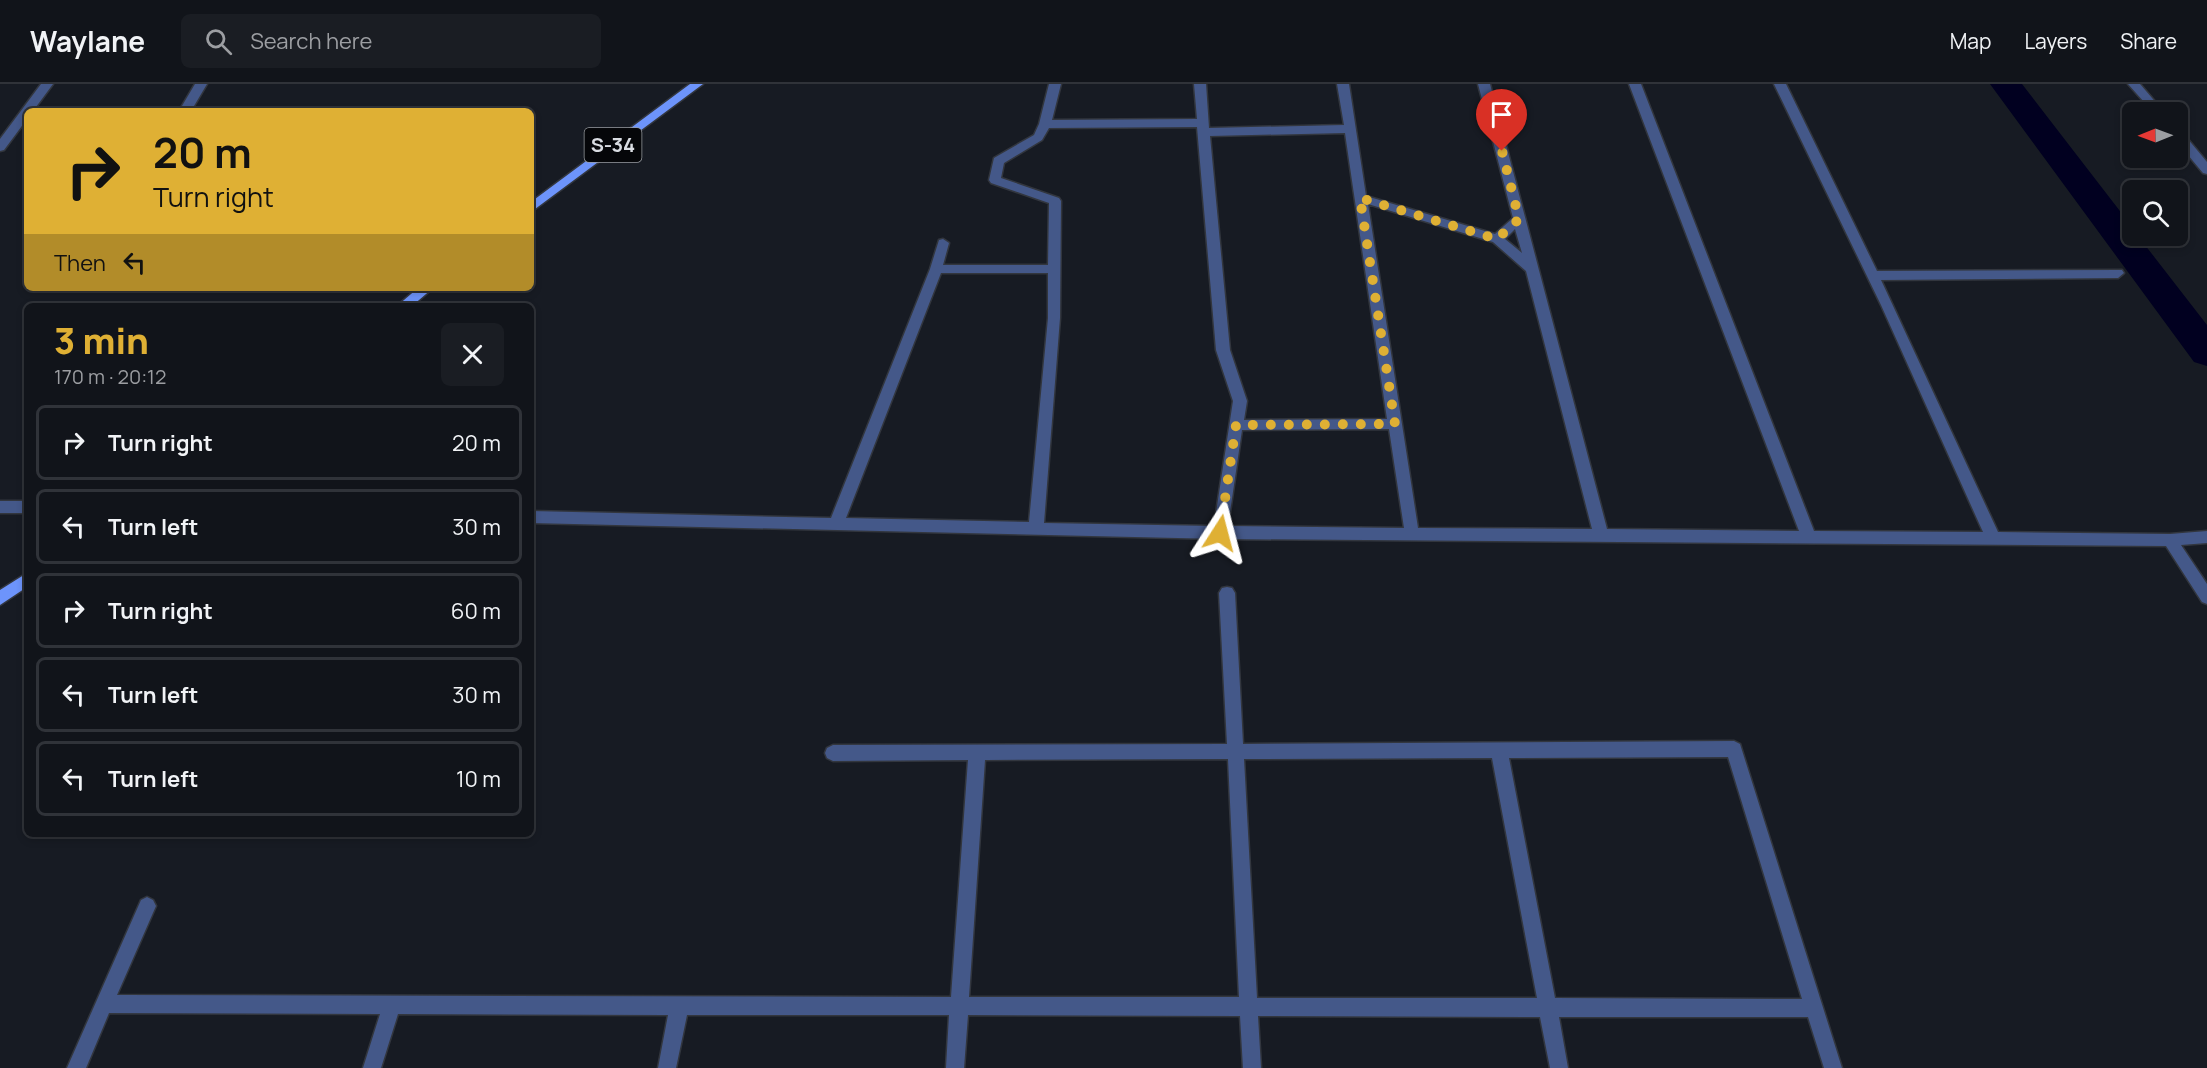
<!DOCTYPE html>
<meta charset="utf-8">
<style>
:root{--surface:#11141a;--page:#1a1d23;--text:#f1f3f6;--muted:#9c9ea2;--line:#303339;--accent:#dfb034}
body{margin:0;font-family:Manrope,sans-serif;background:var(--page);color:var(--text);height:100vh;display:flex;flex-direction:column;font-size:22px;white-space:nowrap}
*{box-sizing:border-box;margin:0}
p{font-size:20px;color:var(--muted)}
.icon{flex:none;width:33px;height:33px;fill:none;stroke:currentColor;stroke-width:2;stroke-linecap:round;stroke-linejoin:round}
.map{position:relative;flex:1;overflow:hidden}
.details{position:absolute;left:24px;top:219px;width:510px;height:534px;display:flex;flex-direction:column;background:var(--surface);border-radius:9px;box-shadow:0 3px 9px #0003,0 0 0 2px var(--line)}
.details>*{flex:none}
.top-card{position:absolute;left:24px;top:24px;width:510px;height:183px;border-radius:9px;box-shadow:0 3px 9px #0003,0 0 0 2px var(--line);background:#dfb034;color:#111;overflow:hidden}
.needle{width:39px;rotate:269deg}
.buttons{position:absolute;left:2122px;top:18px;display:grid;gap:12px}
.buttons a{display:grid;place-items:center;width:66px;height:66px;border-radius:9px;background:var(--surface);box-shadow:0 3px 9px #0003,0 0 0 2px var(--line);font-size:30px}
.pin{position:absolute;display:grid;place-items:center;width:51px;height:51px;color:#fff;margin:-62px -26px;border-radius:50% 50% 50% 0;rotate:-45deg;box-shadow:0 0 6px #0007}
.pin .icon{rotate:45deg}
.me{position:absolute;width:66px;margin:-33px;rotate:9deg;stroke-linejoin:round;filter:drop-shadow(0 0 4px #0008)}
.turn{display:flex;align-items:center;gap:21px;height:126px;padding:0 30px;font-size:27px}
.turn .icon{width:78px;height:78px;stroke-width:2.5}
.turn b{display:block;font-size:42px;line-height:51px}
.then{display:flex;align-items:center;height:57px;padding:0 30px;background:#0003;gap:12px;font-size:22px}
.round{display:grid;place-items:center;flex:none;width:63px;height:63px;border-radius:9px;background:var(--page)}
.overview{display:flex;align-items:center;justify-content:space-between;height:102px;padding:0 30px}
h1{font-size:36px;font-weight:800;line-height:45px;color:var(--accent)}
ul{padding:0;list-style:none}
li{display:flex;align-items:center;gap:18px;height:75px;margin:0 12px 9px;padding:0 18px;border:3px solid var(--line);border-radius:9px}
li div{flex:1}
li b{display:block;font-size:22px}
li em{font-style:normal}
header{display:flex;align-items:center;gap:36px;box-sizing:border-box;height:84px;padding:0 30px;background:var(--surface);border-bottom:2px solid var(--line)}
header strong{font-size:28px}
nav{display:flex;gap:33px;margin-inline-start:auto;font-size:21px}
.search{width:420px;height:54px;background:var(--page);display:flex;align-items:center;gap:15px;box-sizing:border-box;padding:0 21px;border-radius:9px;color:var(--muted);font-size:22px}
.map>svg:first-child{display:block}
.lines{fill:none;stroke-linecap:round;stroke-linejoin:round}
.canal{fill:#010020;fill-rule:evenodd}
.minor-casing{stroke:#32363e;stroke-width:3}
.major-casing{stroke:#32363e;stroke-width:3}
.minor{fill:#445889;fill-rule:evenodd}
.major{fill:#6d94fb;fill-rule:evenodd}
.route{stroke:#dfb034;stroke-width:10;stroke-dasharray:0 18}
.labels{text-anchor:middle;stroke-width:6;stroke-linejoin:round;paint-order:stroke}
.shield{fill:#050609;stroke:#999ca1;stroke-width:1.5}
.shield-label{font-size:20px;font-weight:bold;fill:#d9dce2}
</style>
<header>
<strong>Waylane</strong>
<div class="search"><svg class="icon" aria-label="search" viewBox="0 0 24 24"><circle cx="10" cy="10" r="6"/><path d="M15 15l6 6"/></svg>Search here</div>
<nav><a>Map</a><a>Layers</a><a>Share</a></nav>
</header>
<div class="map">
<svg width="2207" height="984" viewBox="0 0 2207 984">
<rect width="100%" height="100%" fill="#171b23"/>
<g class="lines">
<path class="canal" d="M1990,0H2022L2133,144V152H2138L2207,241V282L2194,278Z"/>
<g class="minor-casing">
<path id="minor" d="M41,0H53L33,27H27V35L4,66L0,67V55Z
M195,0H207L191,27H179Z
M1049,0H1061L1052,36L1197,35L1194,0H1206L1209,44L1344,41L1337,0H1349L1366,112L1495,150L1513,134L1478,0H1490L1607,445L1799,447L1629,0H1641L1814,447L1983,448L1881,221L1774,0H1786L1877,187L2122,186L2124,189L2118,194L1881,196L1998,448L2170,450L2207,447V459L2181,461L2207,500V520L2202,518L2166,462L1220,455L531,439V427L831,434L930,185L939,156L943,155L949,159L943,181H1048L1049,119L991,99L989,96L994,74L1034,51L1039,40ZM1197,43L1216,266L1233,317L1214,442L1044,439L1060,234L1061,117L1059,114L1001,94L1004,79L1042,56L1049,44ZM1345,49L1387,335L1244,336L1247,317L1230,266L1210,52ZM1368,120L1493,158L1526,187L1592,445L1418,444ZM1515,145L1522,169L1505,155ZM941,189H1048V234L1029,438L846,434ZM1389,345L1404,444L1228,442L1242,346Z
M2128,0H2140L2164,28H2153Z
M2178,47L2182,48L2207,78V90L2203,89L2178,59Z
M0,417H27V429H0Z
M1227,503L1232,504L1235,509L1243,660L1734,657L1740,660L1842,984H1824L1808,933H1559L1568,984H1550L1540,933L1258,932L1261,984H1243L1240,932L968,931L964,984H946L949,931H687L676,984H658L668,931L398,930L381,984H363L380,930L109,929L86,984H67L141,816L147,813L153,816L156,822L117,911L951,913L968,676L833,677L827,674L825,669L827,664L833,661L1227,660L1219,509L1222,504ZM1728,673L1802,915L1555,914L1509,674ZM1492,674L1537,914H1257L1244,675ZM1228,675L1239,913H969L985,676Z"/>
</g>
<g class="major-casing">
<path id="major" d="M690,0H703L531,128V118Z
M418,204H433L412,222H397Z
M27,489V503L0,521V506Z"/>
</g>
<use href="#minor" class="minor"/>
<use href="#major" class="major"/>
</g>
<g class="lines">
<path class="route" d="M1220,449L1236,341L1395,340L1360,114L1497,155L1519,135L1502,67"/>
</g>
<g class="labels">
<rect class="shield" x="584.5" y="44" width="57" height="34" rx="4.5"/>
<g class="shield-label">
<text x="613" y="68">S-34</text>
</g>
</g>
</svg>
<div class="buttons">
<a><svg class="needle" viewBox="-14 -14 28 28"><path d="M0-13l5 13h-10z" fill="#e53935"/><path d="M0 13l5-13h-10z" fill="#9c9ea2"/></svg></a>
<a><svg class="icon" aria-label="search" viewBox="0 0 24 24"><circle cx="10" cy="10" r="6"/><path d="M15 15l6 6"/></svg></a>
</div>
<div class="pin" style="left:1502px;top:67px;background:#d93025"><svg class="icon" aria-label="arrive" viewBox="0 0 24 24"><path d="M6 21V4h12l-3 4 3 4H6"/></svg></div>
<svg class="me" style="left:1220px;top:449px" viewBox="-20 -20 40 40"><path d="M0-17L14 15 0 8-14 15z" fill="#dfb034" stroke="#fff" stroke-width="4"/></svg>
<div class="top-card">
<div class="turn"><svg class="icon" aria-label="right" viewBox="0 0 24 24"><path d="M7 20v-9h11M14 6l5 5-5 5"/></svg><div><b>20 m</b>Turn right</div></div>
<div class="then">Then<svg class="icon" aria-label="left" viewBox="0 0 24 24"><path d="M17 20v-9H6M10 6l-5 5 5 5"/></svg></div>
</div>
<section class="details">
<div class="overview"><div><h1>3 min</h1><p>170 m · 20:12</p></div><a class="round"><svg class="icon" aria-label="close" viewBox="0 0 24 24"><path d="M6 6l12 12M18 6L6 18"/></svg></a></div>
<ul>
<li><svg class="icon" aria-label="right" viewBox="0 0 24 24"><path d="M7 20v-9h11M14 6l5 5-5 5"/></svg><div><b>Turn right</b></div><em>20 m</em></li>
<li><svg class="icon" aria-label="left" viewBox="0 0 24 24"><path d="M17 20v-9H6M10 6l-5 5 5 5"/></svg><div><b>Turn left</b></div><em>30 m</em></li>
<li><svg class="icon" aria-label="right" viewBox="0 0 24 24"><path d="M7 20v-9h11M14 6l5 5-5 5"/></svg><div><b>Turn right</b></div><em>60 m</em></li>
<li><svg class="icon" aria-label="left" viewBox="0 0 24 24"><path d="M17 20v-9H6M10 6l-5 5 5 5"/></svg><div><b>Turn left</b></div><em>30 m</em></li>
<li><svg class="icon" aria-label="left" viewBox="0 0 24 24"><path d="M17 20v-9H6M10 6l-5 5 5 5"/></svg><div><b>Turn left</b></div><em>10 m</em></li>
</ul>
</section>
</div>
